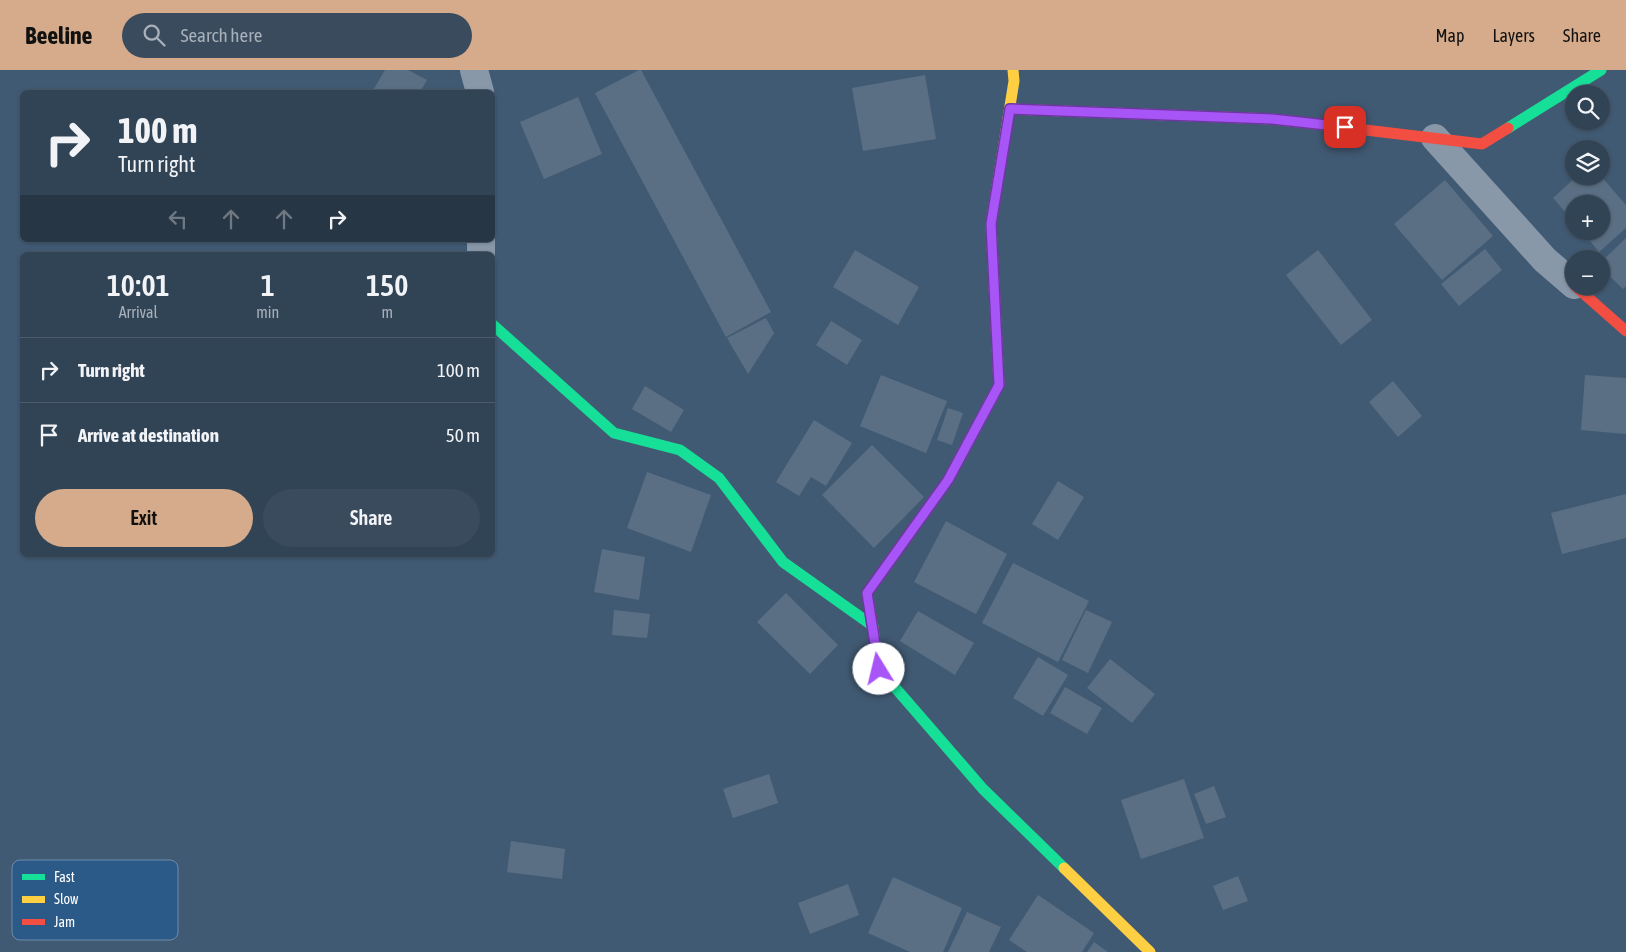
<!DOCTYPE html>
<meta charset="utf-8">
<style>
:root{--surface:#314456;--page:#394b5c;--text:#f1f3f6;--muted:#a8b0b9;--line:#4c5c6c;--accent:#d6ab8b}
body{margin:0;font-family:"Asap Condensed",sans-serif;background:var(--page);color:var(--text);height:100vh;display:flex;flex-direction:column;font-size:19px;white-space:nowrap}
*{box-sizing:border-box;margin:0}
p{font-size:16px;color:var(--muted)}
.icon{flex:none;width:28px;height:28px;fill:none;stroke:currentColor;stroke-width:2;stroke-linecap:round;stroke-linejoin:round}
.map{position:relative;flex:1;overflow:hidden}
.side{position:absolute;left:20px;top:182px;width:475px;height:305px;display:flex;flex-direction:column;background:var(--surface);border-radius:8px;box-shadow:0 1px 4px #0004,0 0 0 1px var(--line)}
.side>*{flex:none}
.guide{position:absolute;left:20px;top:20px;width:475px;height:152px;border-radius:8px;box-shadow:0 1px 4px #0004,0 0 0 1px var(--line);background:#314456;color:var(--text);overflow:hidden}
.tools{position:absolute;left:1565px;top:15px;display:grid;gap:10px}
.tools a{display:grid;place-items:center;width:45px;height:45px;border-radius:50%;background:var(--surface);box-shadow:0 1px 4px #0004,0 0 0 1px var(--line);font-size:25px}
.pin{position:absolute;display:grid;place-items:center;width:42px;height:42px;color:#fff;margin:-21px;border-radius:10px;box-shadow:0 2px 8px #0006}
.me{position:absolute;width:55px;margin:-28px;rotate:351deg;stroke-linejoin:round;filter:drop-shadow(0 0 4px #0008)}
.turn{display:flex;align-items:center;gap:18px;height:105px;padding:0 15px;font-size:22px}
.turn .icon{width:65px;height:65px;stroke-width:2.5}
.turn b{display:block;font-size:35px;line-height:42px}
.lanes{display:flex;align-items:center;height:48px;padding:0 15px;background:#0003;justify-content:center;gap:25px;direction:ltr}
.lanes .off{opacity:.35}
.eta{display:flex;justify-content:space-evenly;align-items:center;height:85px;text-align:center}
.eta b{font-size:30px;font-weight:600;line-height:35px}
.action{display:flex;gap:10px;margin-top:auto;padding:10px 15px}
.action a{flex:1;height:58px;border-radius:30px;background:var(--accent);color:#111;font-size:20px;font-weight:600;line-height:58px;text-align:center}
.action a+a{background:var(--page);color:var(--text)}
ul{padding:0;list-style:none}
li{display:flex;align-items:center;gap:15px;height:65px;padding:0 15px;border-top:1px solid var(--line)}
li div{flex:1}
li b{display:block;font-size:19px}
li em{font-style:normal}
header{display:flex;align-items:center;gap:30px;box-sizing:border-box;height:70px;padding:0 25px;background:var(--accent);color:#111}
header strong{font-size:24px}
nav{display:flex;gap:28px;margin-inline-start:auto;font-size:18px}
.search{width:350px;height:45px;background:var(--page);display:flex;align-items:center;gap:12px;box-sizing:border-box;padding:0 18px;border-radius:28px;color:var(--muted);font-size:19px}
.map>svg:first-child{display:block}
.building{fill:#5a6f83}
.lines{fill:none;stroke-linecap:round;stroke-linejoin:round}
.street{stroke:#8898a9;stroke-width:28}
.fast{stroke:#16e098;stroke-width:11}
.slow{stroke:#ffcf43;stroke-width:11}
.jam{stroke:#f24e42;stroke-width:11}
.route-casing{stroke:#6d37a1;stroke-width:12}
.route{stroke:#a855f7;stroke-width:9}
.key{fill:#2c5a88;stroke:#6b8cac;stroke-width:1}
.key-label{font-size:14px;fill:#fff}
</style>
<header>
<strong>Beeline</strong>
<div class="search"><svg class="icon" aria-label="search" viewBox="0 0 24 24"><circle cx="10" cy="10" r="6"/><path d="M15 15l6 6"/></svg>Search here</div>
<nav><a>Map</a><a>Layers</a><a>Share</a></nav>
</header>
<div class="map">
<svg width="1626" height="882" viewBox="0 0 1626 882">
<rect width="100%" height="100%" fill="#415a73"/>
<path class="building" d="M385,0H408L427,10L420,22H372Z
M639,0H641L771,242L726,267L595,23Z
M925,5L936,69L863,81L852,18Z
M578,27L602,84L544,109L520,52Z
M1577,106H1601L1626,135V158L1599,182L1582,161H1601V134H1574V152L1553,128Z
M1445,110L1493,166L1442,210L1394,154Z
M1626,168V216L1623,219L1601,198V192Z
M1485,179L1502,200L1459,236L1441,214Z
M855,180L919,217L898,255L833,217Z
M1318,180L1372,250L1341,275L1286,205Z
M766,248L774,263L748,304L727,268Z
M831,251L862,270L847,295L816,275Z
M881,305L947,331L926,383L860,356Z
M1585,305L1626,308V364L1581,360Z
M1393,311L1422,346L1398,367L1369,332Z
M645,316L684,340L671,362L632,339Z
M948,338L963,343L952,375L937,370Z
M814,350L852,373L826,416L811,407L799,426L776,412Z
M872,375L924,427L874,478L822,425Z
M647,402L711,425L691,482L627,458Z
M1058,411L1084,427L1058,470L1032,454Z
M1626,424V468L1562,484L1551,443Z
M946,451L1007,484L976,544L914,512Z
M602,479L645,487L639,530L594,522Z
M1013,493L1089,531L1058,592L982,553Z
M786,523L838,575L810,604L757,552Z
M614,540L650,544L647,568L612,565Z
M1086,540L1112,552L1088,603L1062,590Z
M918,541L974,573L955,605L900,571Z
M1038,587L1068,605L1043,646L1013,628Z
M1110,589L1155,624L1132,653L1087,618Z
M1065,617L1102,638L1087,664L1050,643Z
M769,704L778,733L733,748L723,719Z
M1184,709L1204,768L1141,789L1121,730Z
M1214,716L1226,747L1206,754L1194,724Z
M511,771L565,779L562,809L507,802Z
M1238,806L1248,831L1223,840L1213,816Z
M893,807L962,838L943,882H910L868,863Z
M848,814L859,845L810,864L798,833Z
M1038,825L1094,863L1082,882H1027L1009,870Z
M967,842L1001,857L989,882H948Z
M1094,872L1108,882H1087Z"/>
<g class="lines">
<path class="street" d="M474,0L480,22
M1435,68L1545,190L1574,215
M481,185V170"/>
<path class="fast" d="M1508,58L1601,0
M492,254L614,363L680,380L719,408L783,492L873,556
M873,558L879,599L983,719L1064,798"/>
<path class="slow" d="M1010,39L1272,49L1299,52
M956,395L999,315L991,154L1014,11L1013,0
M1064,798L1150,882"/>
<path class="jam" d="M1299,52L1482,74L1508,58
M1575,216L1626,261
M873,558L867,523L948,410L956,395"/>
</g>
<g class="lines">
<g class="route-casing">
<path id="route" d="M879,599L867,523L948,410L999,315L991,154L1010,39L1272,49L1345,57"/>
</g>
<use href="#route" class="route"/>
</g>
<rect x="12" y="790" width="166" height="80" rx="8" class="key"/>
<rect x="22" y="804" width="23" height="6" fill="#16e098"/>
<rect x="22" y="826" width="23" height="7" fill="#ffcf43"/>
<rect x="22" y="849" width="23" height="6" fill="#f24e42"/>
<g class="key-label">
<text x="54" y="812">Fast</text>
<text x="54" y="834">Slow</text>
<text x="54" y="857">Jam</text>
</g>
</svg>
<div class="tools">
<a><svg class="icon" aria-label="search" viewBox="0 0 24 24"><circle cx="10" cy="10" r="6"/><path d="M15 15l6 6"/></svg></a>
<a><svg class="icon" aria-label="layers" viewBox="0 0 24 24"><path d="M12 4l9 5-9 5-9-5zM3 14l9 5 9-5"/></svg></a>
<a>+</a>
<a>−</a>
</div>
<div class="pin" style="left:1345px;top:57px;background:#d93025"><svg class="icon" aria-label="arrive" viewBox="0 0 24 24"><path d="M6 21V4h12l-3 4 3 4H6"/></svg></div>
<svg class="me" style="left:879px;top:599px" viewBox="-20 -20 40 40"><circle r="19" fill="#fff"/><path d="M0-13L10 11 0 6-10 11z" fill="#a855f7"/></svg>
<div class="guide">
<div class="turn"><svg class="icon" aria-label="right" viewBox="0 0 24 24"><path d="M7 20v-9h11M14 6l5 5-5 5"/></svg><div><b>100 m</b>Turn right</div></div>
<div class="lanes"><svg class="icon off" aria-label="left" viewBox="0 0 24 24"><path d="M17 20v-9H6M10 6l-5 5 5 5"/></svg><svg class="icon off" aria-label="ahead" viewBox="0 0 24 24"><path d="M12 20V5M6 11l6-6 6 6"/></svg><svg class="icon off" aria-label="ahead" viewBox="0 0 24 24"><path d="M12 20V5M6 11l6-6 6 6"/></svg><svg class="icon" aria-label="right" viewBox="0 0 24 24"><path d="M7 20v-9h11M14 6l5 5-5 5"/></svg></div>
</div>
<section class="side">
<div class="eta">
<div><b>10:01</b><p>Arrival</p></div>
<div><b>1</b><p>min</p></div>
<div><b>150</b><p>m</p></div>
</div>
<ul>
<li><svg class="icon" aria-label="right" viewBox="0 0 24 24"><path d="M7 20v-9h11M14 6l5 5-5 5"/></svg><div><b>Turn right</b></div><em>100 m</em></li>
<li><svg class="icon" aria-label="arrive" viewBox="0 0 24 24"><path d="M6 21V4h12l-3 4 3 4H6"/></svg><div><b>Arrive at destination</b></div><em>50 m</em></li>
</ul>
<div class="action"><a>Exit</a><a>Share</a></div>
</section>
</div>
